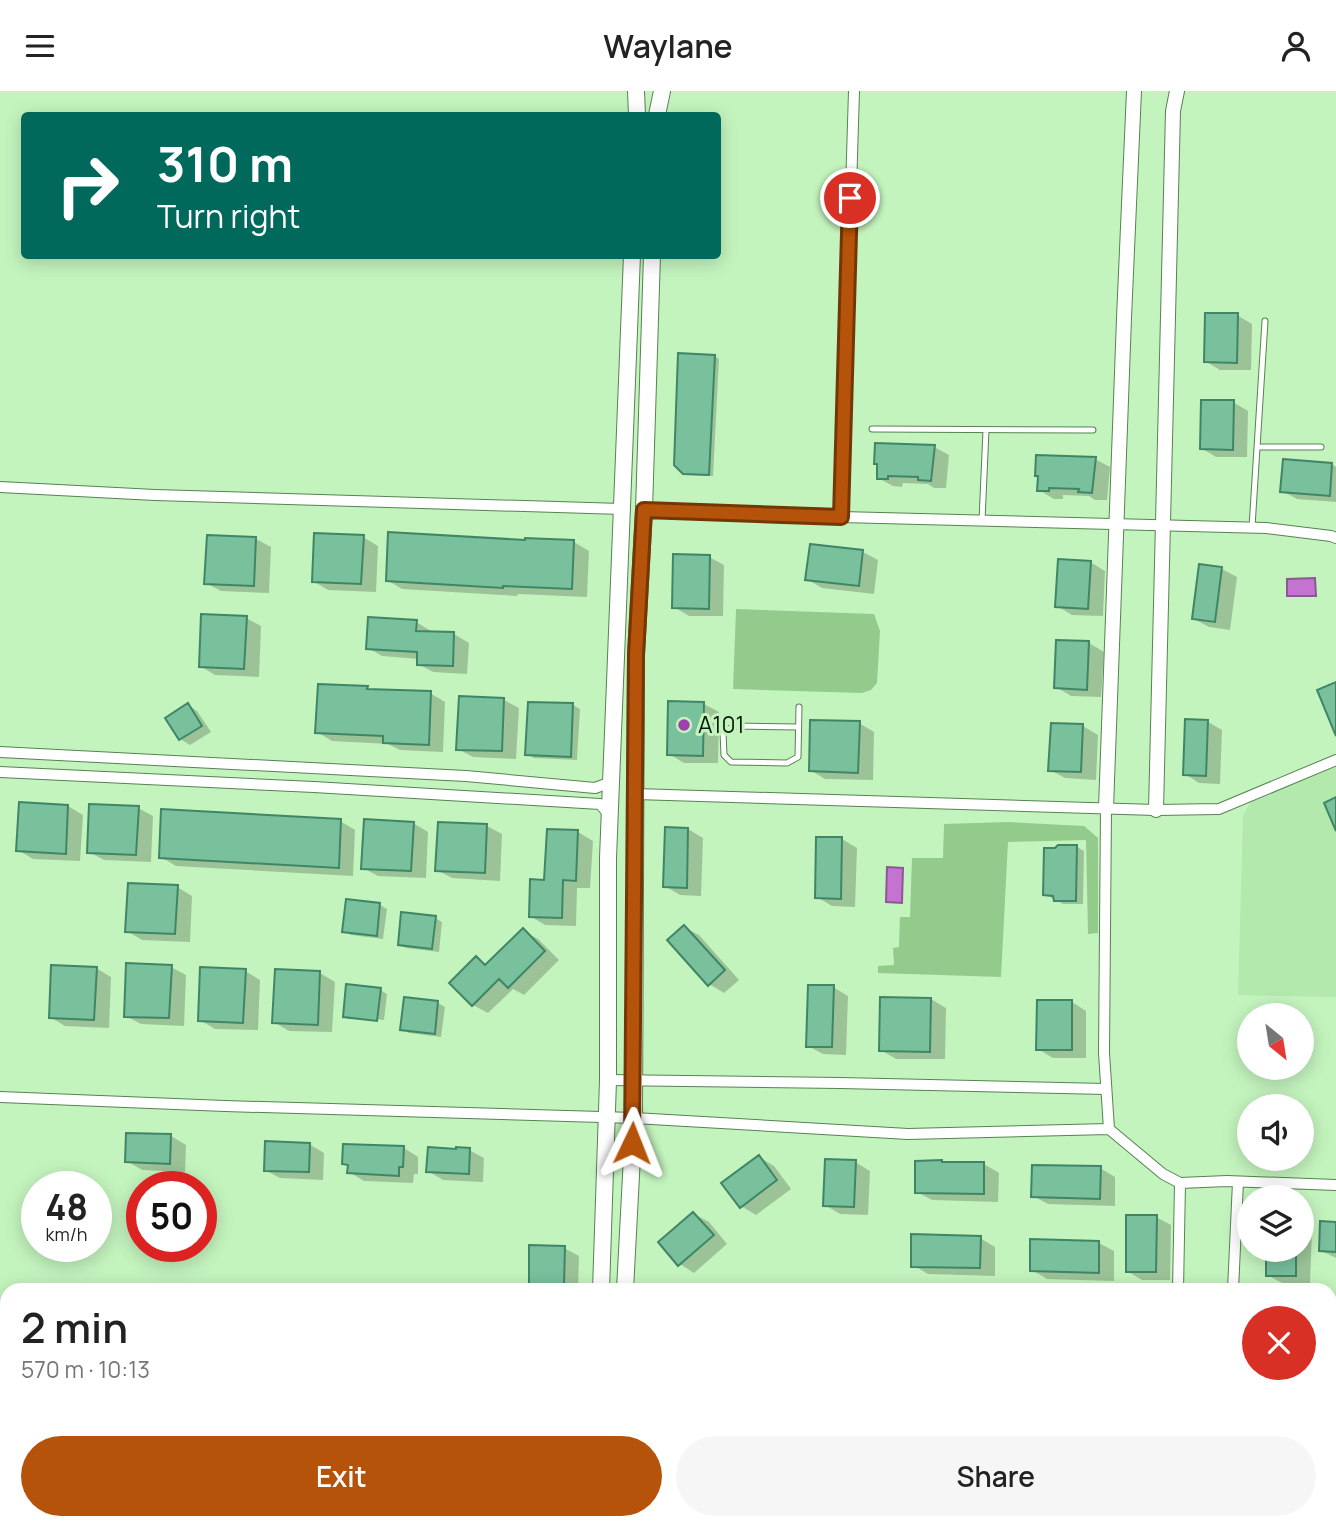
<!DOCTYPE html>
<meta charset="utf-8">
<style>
:root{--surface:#fff;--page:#f6f6f6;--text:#222;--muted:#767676;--accent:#b45309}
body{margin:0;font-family:Manrope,sans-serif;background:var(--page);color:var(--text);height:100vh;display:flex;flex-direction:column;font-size:26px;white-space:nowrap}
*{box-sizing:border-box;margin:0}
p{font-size:23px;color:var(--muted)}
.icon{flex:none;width:38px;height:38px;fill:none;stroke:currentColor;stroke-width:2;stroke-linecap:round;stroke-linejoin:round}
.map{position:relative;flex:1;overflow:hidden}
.panel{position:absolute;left:0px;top:1192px;width:1337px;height:247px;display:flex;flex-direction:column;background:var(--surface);border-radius:21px 21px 0 0;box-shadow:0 4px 18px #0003}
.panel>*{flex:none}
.hud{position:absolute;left:21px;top:21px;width:700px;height:147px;border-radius:7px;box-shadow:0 4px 18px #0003;background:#00695c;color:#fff;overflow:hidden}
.needle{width:46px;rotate:150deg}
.buttons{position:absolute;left:1237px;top:912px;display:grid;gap:14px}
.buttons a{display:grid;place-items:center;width:77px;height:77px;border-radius:50%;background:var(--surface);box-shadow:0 4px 18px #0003;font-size:35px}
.speed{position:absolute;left:21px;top:1080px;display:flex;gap:14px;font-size:35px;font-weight:700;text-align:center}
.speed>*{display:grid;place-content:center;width:91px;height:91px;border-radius:50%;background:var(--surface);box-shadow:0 4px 18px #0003;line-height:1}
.speed small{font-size:18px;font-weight:400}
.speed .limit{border:10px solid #d22;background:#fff;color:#111}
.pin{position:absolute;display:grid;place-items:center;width:60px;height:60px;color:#fff;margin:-30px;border:4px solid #fff;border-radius:50%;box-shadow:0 2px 7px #0007}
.me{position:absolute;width:77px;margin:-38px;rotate:2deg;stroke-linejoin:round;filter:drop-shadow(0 0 5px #0008)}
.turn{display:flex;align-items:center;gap:24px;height:147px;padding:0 21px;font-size:32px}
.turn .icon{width:91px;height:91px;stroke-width:2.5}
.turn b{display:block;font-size:49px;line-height:60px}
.round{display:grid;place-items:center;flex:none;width:74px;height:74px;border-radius:37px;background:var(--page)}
.head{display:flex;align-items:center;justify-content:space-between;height:119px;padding:0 21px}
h1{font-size:42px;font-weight:600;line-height:52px}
.action{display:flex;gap:14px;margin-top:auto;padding:14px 21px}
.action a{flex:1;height:80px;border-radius:42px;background:var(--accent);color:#fff;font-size:28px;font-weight:600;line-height:80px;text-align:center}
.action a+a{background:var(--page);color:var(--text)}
header{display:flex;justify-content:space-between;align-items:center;height:91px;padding:0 21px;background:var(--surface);font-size:32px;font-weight:600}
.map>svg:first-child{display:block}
.built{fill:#b3e9ad}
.green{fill:#92cb8c}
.water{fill:#c473d1;stroke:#8c5894;stroke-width:2}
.shadow{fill:#0003}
.building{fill:#79c09d;stroke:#408666;stroke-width:2}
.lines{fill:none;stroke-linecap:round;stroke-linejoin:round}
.service-casing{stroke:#578252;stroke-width:7}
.minor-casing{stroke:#578252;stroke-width:12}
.tertiary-casing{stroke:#578252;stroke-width:16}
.secondary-casing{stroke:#578252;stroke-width:18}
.service{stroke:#fff;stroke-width:5}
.minor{stroke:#fff;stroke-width:10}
.tertiary{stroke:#fff;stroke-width:14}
.secondary{stroke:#fff;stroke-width:16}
.route-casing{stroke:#753606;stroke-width:18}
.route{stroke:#b45309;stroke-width:12}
.poi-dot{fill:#9d41ac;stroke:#c4f4be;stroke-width:2.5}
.labels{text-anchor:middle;stroke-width:6;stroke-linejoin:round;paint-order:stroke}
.poi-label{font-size:23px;fill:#081a07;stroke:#c4f4be;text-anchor:start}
</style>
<header><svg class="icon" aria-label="menu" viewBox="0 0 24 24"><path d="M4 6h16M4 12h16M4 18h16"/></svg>Waylane<svg class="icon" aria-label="person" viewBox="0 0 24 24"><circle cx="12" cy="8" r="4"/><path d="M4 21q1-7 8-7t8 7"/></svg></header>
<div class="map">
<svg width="1336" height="1438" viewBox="0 0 1336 1438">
<rect width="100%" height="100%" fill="#c4f4be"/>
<path class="built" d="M1336,674V906L1238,904L1243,725L1251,710Z"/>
<path class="green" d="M736,518L874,523L880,540L877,592L871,599L862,602L733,598Z
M1008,731L1084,735L1098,747V842L1088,843L1086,749L1008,751L1001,886L878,882V875L894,874L893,857L899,856L900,826H910L912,767H943L944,733Z
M0,1300L7,1301V1406L0,1405Z
M292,1432H481V1438H291Z
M713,1432H1075V1438H713Z"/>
<path class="water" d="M1315,487L1316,505H1287V488Z
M887,776L903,777L902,812L886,811Z"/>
<path class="shadow" d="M1237,224L1252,233L1251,279H1220L1205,270Z
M715,265L719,268L713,385L689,384L684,382Z
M1233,311L1248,320L1247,366H1216L1201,357Z
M934,356L949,364L946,397H934L928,393L903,392L902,396L893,395L878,387Z
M1095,368L1110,376L1107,409H1095L1089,405L1063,404V408H1054L1039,399Z
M1332,373L1336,376V411L1297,408L1282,400Z
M209,445L256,448L271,456L269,502L221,500L206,492Z
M363,446L378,455L376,501L328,499L313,490Z
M527,449L574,451L589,460L587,506L518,503L517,505L402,498L387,489L526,451Z
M863,461L878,469L874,503L822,497L807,488Z
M709,466L724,474L723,525H689L674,516Z
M1090,471L1105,480L1103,525L1072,524L1057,515Z
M1222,478L1237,486L1230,539L1209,536L1194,528Z
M246,527L261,535L259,586L215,584L200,575Z
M416,531L431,540V542L454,543L469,552L467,583L433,581L418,573L419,568L382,565L368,557Z
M1089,552L1104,561L1101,606L1071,605L1056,596Z
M367,597L371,600L430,602L445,611L443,661L400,659L388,653L332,650L317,641Z
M504,609L519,617L516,668L473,666L458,658Z
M704,613L719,621L718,672H684L669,663Z
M188,614L197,620L211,641L190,654L180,648Z
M573,614L580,618L577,669L534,667L527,663Z
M1208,631L1222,639L1220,693L1199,692L1185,683Z
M859,632L874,641L873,689L825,688L810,679Z
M1083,635L1098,644L1096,689L1065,687L1050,679Z
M68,715L83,724L80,770L33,768L18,759Z
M138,717L153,725L151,771L104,769L89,761Z
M340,730L355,739L353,785L176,775L161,766Z
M413,732L428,741L426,787L378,785L363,777Z
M487,735L502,743L500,790L452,787L437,779Z
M688,738L703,747L701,805L680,804L665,795Z
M549,740L578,741L593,750L590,797H577L576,835L545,834L530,825L546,790Z
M842,748L857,757L855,816L832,815L817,806Z
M1077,756L1084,760L1083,813H1063L1045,803Z
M177,796L192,805L190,851L142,849L127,840Z
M380,814L387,818L383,848L351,844L344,840Z
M435,827L442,831L439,861L406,857L399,853Z
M684,836L699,844L739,889L724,902L709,893Z
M523,840L538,848L559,869L524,904L513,898L488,922L473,914L451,892L476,867L488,874Z
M171,876L186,884L184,935L141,933L126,925Z
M96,877L111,886L109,937L65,935L50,926Z
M245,880L260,889L258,939L215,938L200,929Z
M320,882L335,891L332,941L289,940L274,931Z
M833,896L848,905L846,964L823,963L808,955Z
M380,899L387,903L384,929L350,925V928L344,925Z
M931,908L946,917L945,968H896L881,959Z
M1072,911L1086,920V967H1053L1038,958Z
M438,912L445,916L441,946L409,942L402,938Z
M171,1045L186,1054L185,1081L142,1079L127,1070Z
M309,1053L324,1062L323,1089L280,1087L265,1079Z
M404,1057L418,1066V1083H414L413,1092L364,1090L349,1081V1076L344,1072Z
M469,1059L484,1067L483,1091L443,1089L428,1080Z
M759,1066L774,1075L791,1098L756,1124L741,1115Z
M855,1071L870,1080L868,1124L840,1123L825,1114Z
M984,1073L999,1082L998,1111L932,1109L917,1101Z
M1100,1077L1115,1086V1115L1048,1113L1033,1105Z
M694,1123L709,1131L727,1153L694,1182L680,1173Z
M1156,1126L1171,1134L1170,1189H1142L1127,1180Z
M1302,1132L1312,1138L1310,1192H1282L1267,1184V1158H1302Z
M1336,1132V1167L1320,1159Z
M980,1147L995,1156V1185L928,1183L913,1174Z
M1099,1152L1114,1160V1190L1047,1188L1032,1179Z
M564,1157L579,1165L578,1199H541L530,1192Z
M1330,1254H1336V1290H1330Z
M529,1432H568V1438H528Z
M634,1432H678V1438H634Z
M1112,1432L1140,1434L1148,1438H1111Z"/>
<path class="building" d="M1205,222H1238L1237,272L1204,271Z
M678,262L715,264L709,384L683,383L674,374Z
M1201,309H1234L1233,359L1200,358Z
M875,352L935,354L931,390L918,389V386L888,385V388H877V373H874Z
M1036,364L1096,366L1092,402L1078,401L1079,398L1049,397V400H1037L1038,385H1035Z
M1283,368L1332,372L1330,405L1280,401Z
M388,441L525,449V447L574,449L572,498L503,495V497L386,490Z
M314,442L364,444L361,493L312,491Z
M207,444L256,446L254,495L204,493Z
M810,453L863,459L859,495L805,489Z
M673,463L710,464L709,518L672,517Z
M1058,468L1091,470L1088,518L1055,516Z
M1199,473L1222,476L1215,531L1192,528Z
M201,523L247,525L244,578L199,576Z
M368,526L417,529L416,540L454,541L453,575L417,574V561L366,558Z
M1056,549L1089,550L1087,599L1054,597Z
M1336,591V645L1317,599Z
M318,593L368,595L367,598L431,600L429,654L383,652V645L315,642Z
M459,605L504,607L502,660L456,659Z
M668,610L704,611L703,665L667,664Z
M528,611L573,612L571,666L525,664Z
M188,612L202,635L179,649L165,627Z
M1185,628L1208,629L1206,685L1183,684Z
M810,629L860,630L858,682L809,680Z
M1051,632L1083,633L1081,681L1048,680Z
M1336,706V740L1324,712Z
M19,711L68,714L66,763L16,760Z
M89,713L139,715L136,764L87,762Z
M161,718L341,728L339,777L159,767Z
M364,728L414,731L411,780L361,778Z
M438,731L487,733L485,782L435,780Z
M665,736L688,737L687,797L663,796Z
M547,738L578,739L576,790L563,789L562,827L529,826L530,788L544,789Z
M816,746H842L841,808L815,807Z
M1058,754H1077L1076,810H1054L1053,805L1043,804L1044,757H1055Z
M128,792L178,794L175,843L125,841Z
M346,808L380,812L377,845L342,841Z
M401,821L436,825L432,858L398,854Z
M684,834L725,879L708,895L667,849Z
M523,837L545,860L508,897L499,888L472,915L449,892L476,865L485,874Z
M126,872L172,874L169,927L124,926Z
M51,874L97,876L94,929L49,927Z
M200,876L246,878L243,932L198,930Z
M275,878L320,880L318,934L272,932Z
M346,893L381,897L377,930L343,926Z
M808,894H834L832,956H806Z
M404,906L438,910L435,943L400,939Z
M880,906L931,907L930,961L879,960Z
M1037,909H1072V959H1036Z
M126,1042L171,1043L170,1073L125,1071Z
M265,1050L310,1052L309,1081L264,1080Z
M343,1053L404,1055L403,1076H399V1085L347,1082L348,1074L342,1073Z
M428,1056L456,1058V1056L470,1057L469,1083L426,1081Z
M759,1064L777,1089L740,1117L721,1092Z
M825,1068L856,1069L854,1116L823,1115Z
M942,1069V1071H984V1103L915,1102V1070Z
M1032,1074L1101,1075L1100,1108L1031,1106Z
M693,1121L714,1144L678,1175L658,1151Z
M1126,1124H1157L1156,1181H1126Z
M1320,1130L1336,1131V1161L1319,1160Z
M911,1143L981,1145L980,1177L911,1176Z
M1030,1148L1099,1150V1182L1030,1180Z
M529,1154L565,1155L564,1194L529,1193Z
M1270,1158H1287V1163H1296V1185H1266V1160H1270Z"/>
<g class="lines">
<g class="service-casing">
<path id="service" d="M872,338L1093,339
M1257,356H1321
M982,430L986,339
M1252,436L1265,230
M798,636L735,635L723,641L724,664L731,671L787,672L798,666L799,616
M1330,1215H1336"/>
</g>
<g class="minor-casing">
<path id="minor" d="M0,396L155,404L622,418
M644,419L841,426L1266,437L1331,445L1336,447
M841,426L854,0
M0,661L466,685L595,697L606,693L612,684
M0,681L314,696L600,713L610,725
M636,703L1156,719L1219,718L1336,669
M1106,717L1104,962L1109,1038
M608,989L840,992L1106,998
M0,1006L225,1015L634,1027L908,1043L1109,1038L1163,1083L1180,1092L1227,1090L1336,1094
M1178,1199L1180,1092
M1233,1199L1238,1091
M1330,1314H1336"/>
</g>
<g class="tertiary-casing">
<path id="tertiary" d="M1106,717L1124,227L1134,0
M1156,719L1173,20L1177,0"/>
</g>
<g class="secondary-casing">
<path id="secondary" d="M636,0L637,24
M657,24L662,0
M601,1199L608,989V767L632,164
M625,1199L634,1027L636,563L644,419L652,164
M591,1438V1432
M613,1438V1432"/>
</g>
<use href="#service" class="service"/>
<use href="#minor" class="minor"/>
<use href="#tertiary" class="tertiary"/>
<use href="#secondary" class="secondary"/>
</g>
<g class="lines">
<g class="route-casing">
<path id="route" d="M632,1052L636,564L644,419L841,426L850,107"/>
</g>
<use href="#route" class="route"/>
</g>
<circle class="poi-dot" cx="684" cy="634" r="7"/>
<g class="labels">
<g class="poi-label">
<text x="698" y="642">A101</text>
</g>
</g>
</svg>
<div class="buttons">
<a><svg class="needle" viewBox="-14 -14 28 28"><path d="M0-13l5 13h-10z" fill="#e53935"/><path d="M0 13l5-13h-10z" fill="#767676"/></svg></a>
<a><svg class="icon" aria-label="sound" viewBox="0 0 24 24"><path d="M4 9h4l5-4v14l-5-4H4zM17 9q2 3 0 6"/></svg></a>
<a><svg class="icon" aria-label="layers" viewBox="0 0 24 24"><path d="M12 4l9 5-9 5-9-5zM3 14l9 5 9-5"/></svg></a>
</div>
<div class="speed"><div>48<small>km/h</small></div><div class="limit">50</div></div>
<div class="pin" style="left:850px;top:107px;background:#d93025"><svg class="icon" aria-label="arrive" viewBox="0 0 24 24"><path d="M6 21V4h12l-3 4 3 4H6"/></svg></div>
<svg class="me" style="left:632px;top:1052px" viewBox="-20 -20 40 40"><path d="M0-17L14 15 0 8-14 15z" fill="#b45309" stroke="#fff" stroke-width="4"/></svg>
<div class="hud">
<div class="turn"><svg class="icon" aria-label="right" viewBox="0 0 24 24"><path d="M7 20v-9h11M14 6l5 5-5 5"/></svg><div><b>310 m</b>Turn right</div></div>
</div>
<section class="panel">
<div class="head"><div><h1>2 min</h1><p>570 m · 10:13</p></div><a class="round" style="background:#d93025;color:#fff"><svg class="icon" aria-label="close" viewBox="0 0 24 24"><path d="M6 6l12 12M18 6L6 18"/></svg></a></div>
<div class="action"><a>Exit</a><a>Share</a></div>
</section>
</div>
